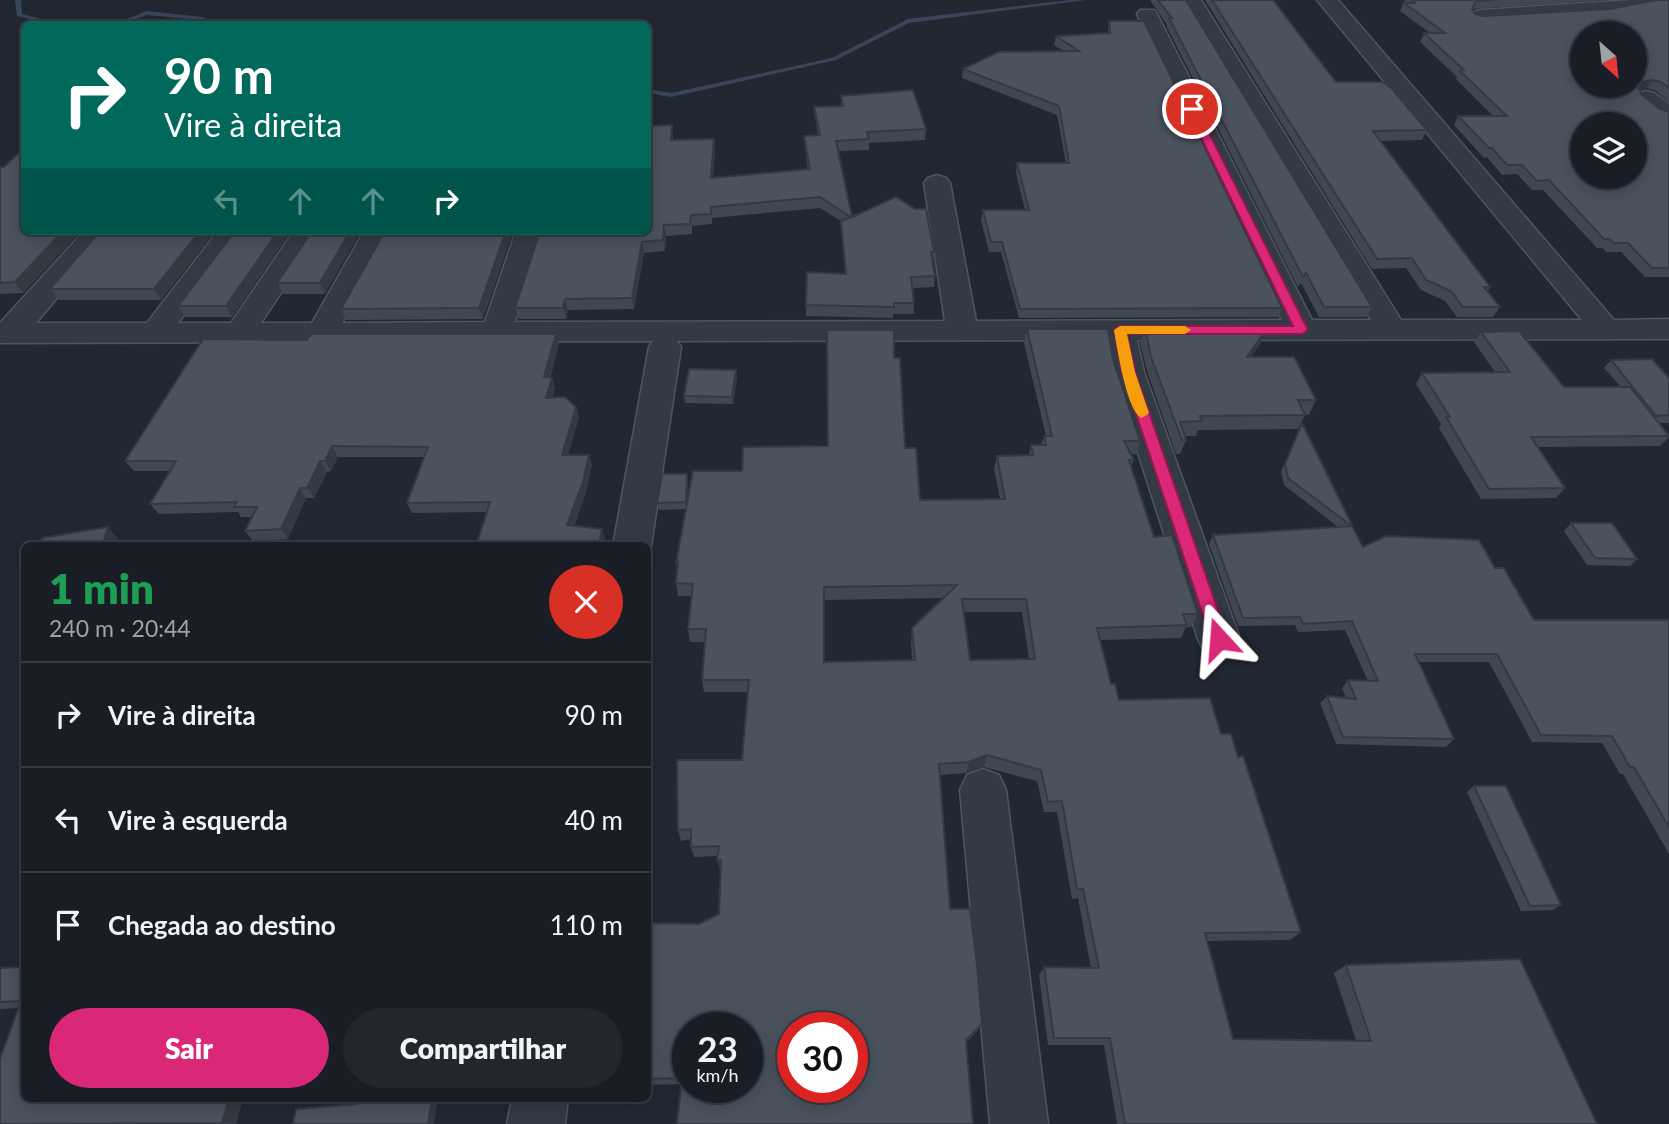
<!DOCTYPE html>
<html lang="pt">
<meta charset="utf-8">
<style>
:root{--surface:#191e26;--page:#22272e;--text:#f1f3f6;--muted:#9fa2a7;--line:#373c43;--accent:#db2777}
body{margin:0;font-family:Lato,sans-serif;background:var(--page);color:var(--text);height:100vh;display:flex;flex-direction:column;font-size:26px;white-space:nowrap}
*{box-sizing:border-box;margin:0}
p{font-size:23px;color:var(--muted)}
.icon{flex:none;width:38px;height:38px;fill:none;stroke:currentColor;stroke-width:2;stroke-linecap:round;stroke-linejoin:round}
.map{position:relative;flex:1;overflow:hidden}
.panel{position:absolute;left:21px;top:542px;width:630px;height:560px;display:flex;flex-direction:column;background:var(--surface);border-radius:10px;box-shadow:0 4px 18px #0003,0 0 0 2px var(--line)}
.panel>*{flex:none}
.hud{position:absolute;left:21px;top:21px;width:630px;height:214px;border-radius:10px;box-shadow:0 4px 18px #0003,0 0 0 2px var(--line);background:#00695c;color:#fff;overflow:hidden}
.needle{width:46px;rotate:153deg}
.controls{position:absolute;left:1570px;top:21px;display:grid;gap:14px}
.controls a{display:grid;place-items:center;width:77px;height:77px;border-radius:50%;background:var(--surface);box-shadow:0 4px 18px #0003,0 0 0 2px var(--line);font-size:35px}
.speed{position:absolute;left:672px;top:1012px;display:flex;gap:14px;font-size:35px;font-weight:700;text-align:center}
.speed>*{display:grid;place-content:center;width:91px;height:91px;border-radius:50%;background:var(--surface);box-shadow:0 4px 18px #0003,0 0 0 2px var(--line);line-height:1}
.speed small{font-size:18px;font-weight:400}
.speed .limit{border:10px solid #d22;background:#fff;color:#111}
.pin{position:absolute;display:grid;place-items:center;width:60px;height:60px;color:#fff;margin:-30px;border:4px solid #fff;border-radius:50%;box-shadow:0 2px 7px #0007}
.me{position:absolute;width:77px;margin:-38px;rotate:341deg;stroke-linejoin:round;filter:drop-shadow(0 0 5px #0008)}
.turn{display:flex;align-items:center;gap:24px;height:147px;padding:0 28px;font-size:32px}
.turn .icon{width:91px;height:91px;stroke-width:2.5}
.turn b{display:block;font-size:49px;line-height:60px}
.lanes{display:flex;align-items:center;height:66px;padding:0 28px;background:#0003;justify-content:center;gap:35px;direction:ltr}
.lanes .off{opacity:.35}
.round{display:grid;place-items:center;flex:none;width:74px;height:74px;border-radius:37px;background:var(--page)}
.head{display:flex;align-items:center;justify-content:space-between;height:119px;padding:0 28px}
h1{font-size:42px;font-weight:800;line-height:52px;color:#1e9e55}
.cta{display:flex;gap:14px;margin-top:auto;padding:14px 28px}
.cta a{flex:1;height:80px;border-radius:42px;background:var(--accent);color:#fff;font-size:28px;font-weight:800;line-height:80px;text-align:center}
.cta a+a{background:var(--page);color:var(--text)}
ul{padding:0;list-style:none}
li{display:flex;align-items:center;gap:21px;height:105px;padding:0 28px;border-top:2px solid var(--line)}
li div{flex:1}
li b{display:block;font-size:26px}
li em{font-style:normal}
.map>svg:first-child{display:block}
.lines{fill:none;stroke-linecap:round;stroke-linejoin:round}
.stream{fill:#39465a;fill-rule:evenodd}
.minor-casing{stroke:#4f555e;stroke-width:3}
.minor{fill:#343a43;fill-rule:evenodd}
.wall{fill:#404751;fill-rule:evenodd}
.shaded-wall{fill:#343942}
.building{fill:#4a525e;stroke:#343942;stroke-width:2;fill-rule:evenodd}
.route{fill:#db2777;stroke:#8e194d;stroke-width:2}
.slow{fill:#f59e0b}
</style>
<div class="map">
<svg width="1669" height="1124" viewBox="0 0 1669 1124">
<rect width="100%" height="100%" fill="#212832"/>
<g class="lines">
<path class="stream" d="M15,0H21L22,14L61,24H53L17,16Z
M1070,0H1086L909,23L836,60L671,97L648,93V89L671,93L832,58L908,19Z
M146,11L203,17L206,19L203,24H199L200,20L147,15L122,24H115Z"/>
<g class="minor-casing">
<path id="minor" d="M1181,0H1201L1401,320H1582L1317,0H1338L1614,320L1669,319V339L1137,340L1144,372L1240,639L1234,651L1219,656L1204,651L1198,639L1112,372L1106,340L677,341L681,347L651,546L648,552V546H613L649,347L653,341L0,343V323L84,231H113L36,323H147L218,231H246L178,323H231L294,231H322L261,323H312L364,231H392L342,323L485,322L516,231H544L515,322L945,321L924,183L928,178L937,175L946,178L950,183L976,321L1282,320L1137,14L1140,10H1154L1157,14L1312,320H1371Z
M1632,0H1660C1645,19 1510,20 1480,22L1473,20L1470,16L1473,12L1480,10Z
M1646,91L1654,93L1669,104V122C1657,119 1642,109 1635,98L1638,93Z
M983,769L999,775L1006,790L1048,1124H990L960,790L967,775Z
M512,1099H568L565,1124H507Z"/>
</g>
<use href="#minor" class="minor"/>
</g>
<path class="wall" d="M1150,0H1186L1372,307L1366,317H1319L1301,283L1298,287L1167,27V25Z
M1205,0H1273L1336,82L1427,130L1422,140L1380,141L1490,287L1488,291L1500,307L1493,317H1457L1445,301L1421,290L1406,268L1372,269Z
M1405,0H1608L1472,9L1476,14L1484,16L1610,9L1669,0V102L1656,91L1647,88L1640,90L1642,95L1660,109L1669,112V277H1645L1621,252H1606L1603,248H1597L1543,190H1532L1517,174L1502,175L1487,157L1484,158L1454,125L1458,116H1493L1456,79L1457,77L1420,42L1424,33H1430L1400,11Z
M1109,21L1282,308L1278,317L1019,318L1001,252H989L981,220L983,210H1025L1016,173L1017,163H1066L1057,115L962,78L963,69L1064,51L1054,45L1056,36L1108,33Z
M841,96L926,129L925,140L869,143V150L838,151L852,217L934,252L933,263L935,276L934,287L913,288L914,303V314H893V318L806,316V305L845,274L841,221L820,208L712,218V224L692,226V234L666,236L665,251L644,253L634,309L568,310L566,319H519L515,308L672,125L673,140L715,149L713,177L808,170L805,146L804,136L818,135L815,117L814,107L841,106Z
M0,167L24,231L78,234L23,293L0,294Z
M215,231L161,300H59L50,289Z
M235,231H291L232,317H185L178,306Z
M312,231L325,294H283L277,283Z
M385,231H513L483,319L346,320L341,309Z
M1145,328L1261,342L1251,357L1316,400L1309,415H1305L1298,429L1198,430L1196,436H1185L1186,440L1180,454H1176L1147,371L1140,343Z
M1027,329L1113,359L1140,441L1136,454H1131L1134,460L1131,467L1154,537L1198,614L1191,627H1186L1181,638L1100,640L1111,684L1119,700L1221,734L1238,757L1301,932L1290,940L1207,941L1233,1039L1356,1040L1334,973L1346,965L1597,1124H1117L1104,1045H1048L1039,975L1044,967L1091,968L1078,898L1072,899L1057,812H1044L1037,781L984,767L966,773L940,775L950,909L978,1030L966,1043L682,1084L648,1085V923L699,924L719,914L721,870H720L718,856L694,857L691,847V839L681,841L678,830L742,760L748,692H704L702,680L705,642H690L688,629L692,596H678L676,583L677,570L676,563L686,509L659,510L657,503L687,474L688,481L687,499L742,471L828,446L894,358L905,448L920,500L1000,499L994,469L997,456L1029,455L1031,445H1041L1044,436H1046L1024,343ZM944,598L912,628L911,641L912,660L825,662V600ZM964,612H1022L1029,659L970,660Z
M1481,332L1564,387H1621L1604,368L1611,360L1669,378V423H1659L1669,435V437L1660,446L1538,447L1565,488L1556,498L1481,499L1439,428L1441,424L1416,384L1422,373L1495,372L1474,342Z
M556,334L559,344L550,378H552L555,388L552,398L576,407L579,417L568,455H589L592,465L586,492L574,526L602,529L605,539L487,512L412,513L407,503L424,457H338L331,471L327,472L314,498H306L288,539L253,541L245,531L252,517H241L238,512L159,514L150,504L170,471H134L125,461L307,340Z
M737,377L733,404L685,403L684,396Z
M1302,423L1363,547L1495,568L1534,620H1669V854L1623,774H1620L1602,743L1532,742L1489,662H1418L1454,739L1446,747L1336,744L1320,703L1327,696L1346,698L1342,688L1348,680L1368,681L1345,630L1298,632L1295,625L1238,626L1209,544L1213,535L1338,527L1284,485L1281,471Z
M1571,523L1637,559L1630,566L1587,565L1564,531Z
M1474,786L1561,905L1553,910L1521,911L1467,792Z
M24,967V1099H243L236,1124H0L1,1059L19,1008L0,1009V968Z"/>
<path class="shaded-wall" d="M1652,80L1647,88L1637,90L1643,82Z
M714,139L715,149L712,188L711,178Z
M664,225L666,236L665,251L663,240Z
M58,231H76L78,234L23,293L15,282Z
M200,231H215L161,300L154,289Z
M278,231H291L232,317L226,306Z
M350,231H361L325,294L320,283Z
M506,231H513L483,319L479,308Z
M642,242L644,253L634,309L632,298Z
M565,299L568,310L566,319L563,308Z
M1267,328L1261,342L1241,372L1247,357Z
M556,334L559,344L548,388L544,377Z
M736,370L737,377L733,404L732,397Z
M552,378L555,388L549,408L546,398Z
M576,407L579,417L565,465L562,455Z
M332,446L338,457L331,471L325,461Z
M589,455L592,465L586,492L570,535L567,525Z
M320,461L327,472L314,498L307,488Z
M687,474L688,481L687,509L686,502Z
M300,488L306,498L288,539L281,529Z
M108,527L121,542L120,546H102Z
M602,529L605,539L604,546H599Z
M987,755L984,767L966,773L969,762Z
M721,860L723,870H720L717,861Z
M982,1024L978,1030L962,1046L966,1040Z
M229,1099H243L236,1124L222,1123Z
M432,1099H438L434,1124H428Z"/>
<path class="building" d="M1158,0H1186L1372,307H1324L1306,273L1303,277L1169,18H1172Z
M1212,0H1273L1336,82H1383L1392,89L1427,130L1373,131L1490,287H1484L1500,307H1463L1451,291L1426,280L1412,258L1377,259Z
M1412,0H1494L1476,1L1472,9L1476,14L1484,16L1610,9L1656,0H1669V88L1661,82L1652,80L1643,82L1639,88L1642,95L1660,109L1669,112V268H1652L1628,243H1613L1610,239H1604L1549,180L1537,181L1522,165H1507L1492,148H1489L1458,116H1507L1460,71L1464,70L1424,33H1445L1404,3H1415ZM1582,33H1634V86H1582ZM1582,124H1634V177H1582Z
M1109,21H1144L1282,308L1020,309L1002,242H991L983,210H1029L1017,163H1069L1059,106L963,69L998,52L1079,51L1056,36L1110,33Z
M913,90L926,129L867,132L869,139L836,141L852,217L896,197L915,209H926L934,252H931L935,276L911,277L914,303H894V307L806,305L807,272L846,274L841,221L851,217L820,197L711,207V214L691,215L690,224L664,225L663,240L642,242L632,298L565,299L563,308H515L540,231H648V126L672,125L671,140L714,139L711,178L810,169L804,136L820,135L814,107L843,106L841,96Z
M24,148V231H63L15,282L0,283V167H4Z
M100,231H200L154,289H50Z
M235,231H278L226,306H178Z
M312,231H350L320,283H277Z
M385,231H506L479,308L341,309Z
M1145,328H1267L1247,357H1294L1316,400H1298L1305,415L1200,416L1202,421L1180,422L1186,440H1182L1151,357Z
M1027,329H1108L1113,359L1140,441H1124L1134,460H1129L1154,537L1172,535L1198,614H1183L1187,625L1097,628L1111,684H1115L1119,700L1210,698L1221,734H1231L1238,757L1243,756L1301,932L1205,933L1233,1039L1371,1041L1346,965L1520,959L1597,1124H1125L1110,1038H1054L1044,967L1099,968L1083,889H1077L1062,801L1048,802L1041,770L987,755L969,762L939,764L950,909H970L977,965L982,1024L966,1040L973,1124H677L682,1078L648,1079V923L699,924L719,914L721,860L717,861L719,846L691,847V829L678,830L677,760H742L749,680H702L706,629H688L693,584L676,583L678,562L676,563L693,471H742L743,447L828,446L827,330H894V358H900L905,448H916L920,500L1005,499L997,456L1033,455L1031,445H1046L1044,436H1052ZM957,585L912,628L915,660L824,662V587ZM962,599H1026L1035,659L970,660ZM688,1027H747V1087H688ZM793,1027H852V1087H793Z
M1519,331L1564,387H1630L1669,436L1531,437L1565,488L1489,489L1446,417H1450L1422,373L1510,372L1481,332Z
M311,334H556L544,377L552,378L546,398L565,397L576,407L562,455H589L583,482L567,525L602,529L599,546H476L490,502L407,503L428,447L332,446L325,461H320L307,488H300L281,529L245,531L257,507H234L237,502L150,504L176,461H125L203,339L307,340Z
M1652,359L1669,378V415L1656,416L1611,360Z
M689,369L736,370L732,397L684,396Z
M1302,423L1353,527L1288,478L1285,464Z
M662,474H687L686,502L657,503Z
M1571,523H1612L1637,559L1595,558Z
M1352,526L1363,547L1386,536L1479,540L1495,568H1504L1534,620H1669V827L1634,767H1630L1612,736L1541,735L1497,654H1415L1454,739L1343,737L1327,696L1356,699L1348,680L1378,681L1352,621L1303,624L1300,617L1243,618L1213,535Z
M108,527L102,546H39L42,538Z
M1474,786H1506L1561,905L1530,906Z
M24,967V1099H229L222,1123L0,1124V1059L21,1001L0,1002V968Z
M357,1099H432L428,1124H293L296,1109L357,1104Z"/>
<path class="route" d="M1192,106L1197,109L1308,330L1302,334H1127L1135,372L1228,639L1225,644H1213L1211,639L1122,372L1114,330L1120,326H1293L1187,109Z"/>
<path class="slow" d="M1120,326H1185L1191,330L1185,334H1127L1135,372L1149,413L1142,418C1127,413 1117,347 1114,330Z"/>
</svg>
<div class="controls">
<a><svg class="needle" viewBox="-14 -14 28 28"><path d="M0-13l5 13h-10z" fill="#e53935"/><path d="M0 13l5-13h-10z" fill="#9fa2a7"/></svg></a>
<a><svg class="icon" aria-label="layers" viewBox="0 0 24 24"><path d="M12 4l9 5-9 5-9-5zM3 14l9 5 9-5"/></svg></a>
</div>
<div class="speed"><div>23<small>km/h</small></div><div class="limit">30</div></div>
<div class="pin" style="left:1192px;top:109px;background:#d93025"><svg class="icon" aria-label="arrive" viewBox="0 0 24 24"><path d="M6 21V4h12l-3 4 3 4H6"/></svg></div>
<svg class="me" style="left:1219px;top:639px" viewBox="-20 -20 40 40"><path d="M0-17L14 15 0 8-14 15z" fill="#db2777" stroke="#fff" stroke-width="4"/></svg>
<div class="hud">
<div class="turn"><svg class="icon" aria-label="right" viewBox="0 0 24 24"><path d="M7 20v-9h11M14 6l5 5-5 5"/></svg><div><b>90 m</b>Vire à direita</div></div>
<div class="lanes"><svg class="icon off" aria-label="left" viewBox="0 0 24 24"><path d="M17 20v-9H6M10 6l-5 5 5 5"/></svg><svg class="icon off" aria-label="ahead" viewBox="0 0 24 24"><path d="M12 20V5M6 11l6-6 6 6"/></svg><svg class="icon off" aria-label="ahead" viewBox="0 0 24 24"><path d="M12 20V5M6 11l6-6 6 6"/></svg><svg class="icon" aria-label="right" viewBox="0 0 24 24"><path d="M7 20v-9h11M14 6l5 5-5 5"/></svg></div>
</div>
<section class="panel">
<div class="head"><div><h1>1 min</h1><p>240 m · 20:44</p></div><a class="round" style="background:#d93025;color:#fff"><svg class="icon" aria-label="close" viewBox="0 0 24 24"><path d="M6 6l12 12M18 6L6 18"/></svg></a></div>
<ul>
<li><svg class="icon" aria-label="right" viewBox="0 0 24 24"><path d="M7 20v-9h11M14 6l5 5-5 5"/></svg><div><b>Vire à direita</b></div><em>90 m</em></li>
<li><svg class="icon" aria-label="left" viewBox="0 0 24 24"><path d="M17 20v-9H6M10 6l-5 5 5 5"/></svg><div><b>Vire à esquerda</b></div><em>40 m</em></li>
<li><svg class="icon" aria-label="arrive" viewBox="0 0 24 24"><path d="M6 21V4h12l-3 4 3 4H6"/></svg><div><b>Chegada ao destino</b></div><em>110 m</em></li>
</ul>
<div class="cta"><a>Sair</a><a>Compartilhar</a></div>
</section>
</div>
